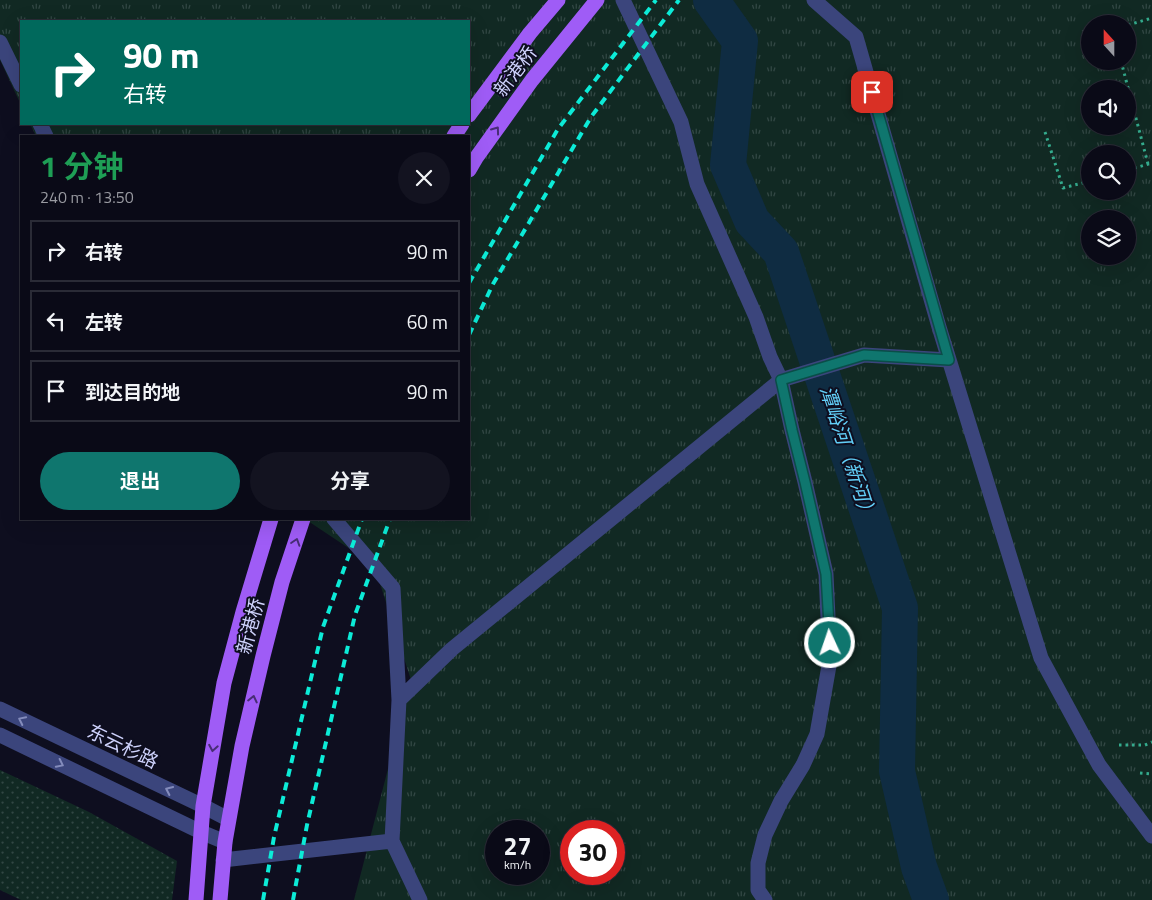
<!DOCTYPE html>
<html lang="zh">
<meta charset="utf-8">
<style>
:root{--surface:#0a0a17;--page:#131320;--text:#f1f3f6;--muted:#999aa1;--line:#2a2b36;--accent:#0f766e}
body{margin:0;font-family:"Titillium Web","Noto Sans SC",sans-serif;background:var(--page);color:var(--text);height:100vh;display:flex;flex-direction:column;font-size:19px;white-space:nowrap}
*{box-sizing:border-box;margin:0}
p{font-size:16px;color:var(--muted)}
.icon{flex:none;width:28px;height:28px;fill:none;stroke:currentColor;stroke-width:2;stroke-linecap:round;stroke-linejoin:round}
.map{position:relative;flex:1;overflow:hidden}
.sheet{position:absolute;left:20px;top:135px;width:450px;height:385px;display:flex;flex-direction:column;background:var(--surface);border-radius:0px;box-shadow:0 5px 20px #0002,0 0 0 1px var(--line)}
.sheet>*{flex:none}
.banner{position:absolute;left:20px;top:20px;width:450px;height:105px;border-radius:0px;box-shadow:0 5px 20px #0002,0 0 0 1px var(--line);background:#00695c;color:#fff;overflow:hidden}
.needle{width:32px;rotate:339deg}
.tools{position:absolute;left:1081px;top:15px;display:grid;gap:10px}
.tools a{display:grid;place-items:center;width:55px;height:55px;border-radius:50%;background:var(--surface);box-shadow:0 5px 20px #0002,0 0 0 1px var(--line);font-size:25px}
.speed{position:absolute;left:485px;top:820px;display:flex;gap:10px;font-size:25px;font-weight:700;text-align:center}
.speed>*{display:grid;place-content:center;width:65px;height:65px;border-radius:50%;background:var(--surface);box-shadow:0 5px 20px #0002,0 0 0 1px var(--line);line-height:1}
.speed small{font-size:12px;font-weight:400}
.speed .limit{border:8px solid #d22;background:#fff;color:#111}
.pin{position:absolute;display:grid;place-items:center;width:42px;height:42px;color:#fff;margin:-21px;border-radius:10px;box-shadow:0 2px 8px #0006}
.me{position:absolute;width:55px;margin:-28px;rotate:357deg;stroke-linejoin:round;filter:drop-shadow(0 0 4px #0008)}
.turn{display:flex;align-items:center;gap:18px;height:105px;padding:0 20px;font-size:22px}
.turn .icon{width:65px;height:65px;stroke-width:2.5}
.turn b{display:block;font-size:35px;line-height:42px}
.round{display:grid;place-items:center;flex:none;width:52px;height:52px;border-radius:26px;background:var(--page)}
.headline{display:flex;align-items:center;justify-content:space-between;height:85px;padding:0 20px}
h1{font-size:30px;font-weight:700;line-height:38px;color:#1e9e55}
.button{display:flex;gap:10px;margin-top:auto;padding:10px 20px}
.button a{flex:1;height:58px;border-radius:30px;background:var(--accent);color:#fff;font-size:20px;font-weight:700;line-height:58px;text-align:center}
.button a+a{background:var(--page);color:var(--text)}
ul{padding:0;list-style:none}
li{display:flex;align-items:center;gap:15px;height:62px;margin:0 10px 8px;padding:0 10px;border:2px solid var(--line);border-radius:0px}
li div{flex:1}
li b{display:block;font-size:19px}
li em{font-style:normal}
.map>svg:first-child{display:block}
.grass{fill:url(#grass-dots)}
.park{fill:url(#park-tufts);fill-rule:evenodd}
.lines{fill:none;stroke-linecap:round;stroke-linejoin:round}
.river{stroke:#0f2c42;stroke-width:36}
.path{stroke:#34ab8d;stroke-width:3;stroke-dasharray:2.5 4;stroke-linecap:butt}
.minor{stroke:#3b457c;stroke-width:15}
.major{stroke:#9f5cf6;stroke-width:15}
.rail{stroke:#0cebd7;stroke-width:4;stroke-dasharray:8 6;stroke-linecap:butt}
.oneway{stroke:#482d75}
.oneway2{stroke:#848cbc}
.route-casing{stroke:#0a4d48;stroke-width:12}
.route{stroke:#0f766e;stroke-width:9}
.labels{text-anchor:middle;stroke-width:4;stroke-linejoin:round;paint-order:stroke}
.street-label{font-size:19px;fill:#ced2fc;stroke:#0e0e1f}
.water-label{font-size:20px;font-style:italic;fill:#62cef7;stroke:#0e0e1f}
</style>
<div class="map">
<svg width="1152" height="900" viewBox="0 0 1152 900">
<defs>
<pattern id="grass-dots" width="8" height="8" patternUnits="userSpaceOnUse" patternTransform="scale(1.25)"><rect width="8" height="8" fill="#112923"/><path d="M2 2h.1M6 6h.1" fill="none" stroke="#324744" stroke-width="1.8" stroke-linecap="round"/></pattern>
<pattern id="park-tufts" width="24" height="20" patternUnits="userSpaceOnUse" patternTransform="scale(1.25)"><rect width="24" height="20" fill="#112923"/><path d="M3 7l-1-3M5 7V3M7 7l1-3M15 17l-1-3M17 17v-4M19 17l1-3" fill="none" stroke="#324744"/></pattern>
</defs>
<rect width="100%" height="100%" fill="#0e0e1f"/>
<path class="grass" d="M0,770L89,812L177,861L172,900H21L0,890Z"/>
<path class="park" d="M0,0H1152V900H354L411,680L374,565L305,519H469V136H36L30,124H469V21H21V105L0,60ZM1090,24H1128V61H1090ZM1090,89H1128V126H1090ZM1090,154H1128V191H1090ZM1090,219H1128V256H1090ZM496,831H539V874H496ZM571,831H614V874H571Z"/>
<g class="lines">
<path class="river" d="M711,0L740,41L728,165L752,221L781,252L900,608L897,771L919,867L931,900"/>
<path class="path" d="M1128,25L1152,18
M1121,61L1148,164
M1045,132L1063,188L1090,181
M1128,170L1152,163
M1119,745H1145L1152,742
M1140,773L1152,774"/>
<path class="minor" d="M623,0L681,122L697,184L756,317L770,357L781,380L792,430L805,482L826,574L830,660L817,734L803,765L781,801L765,835L758,863V890L765,900
M814,0L856,37L939,327L1041,658L1099,765L1152,836
M0,42L21,85
M40,124L46,136
M334,519L393,588L399,700
M0,709L203,806L228,819
M0,735L201,832L225,842
M392,841L420,900
M223,860L392,841L399,700L452,649L781,380L864,355L949,360"/>
<path class="major" d="M469,115L530,33L558,0
M454,136L462,124
M469,170L476,158L532,80L597,0
M196,900L203,806L224,683L243,612L271,519
M220,900L225,842L242,746L263,656L282,582L303,519"/>
<path class="rail" d="M469,283L558,129L656,0
M469,335L493,284L591,117L679,0
M263,900L274,837L323,627L362,519
M293,900L307,825L355,615L390,519"/>
</g>
<defs><path id="oneway-chevron" d="M-2-3.5L2.5 0L-2 3.5" fill="none" stroke-width="1.6" stroke-linecap="round" stroke-linejoin="round" transform="scale(1.25)"/></defs>
<g class="oneway">
<use href="#oneway-chevron" transform="translate(496 130) rotate(-54)"/>
<use href="#oneway-chevron" transform="translate(296 542) rotate(-72)"/>
<use href="#oneway-chevron" transform="translate(253 699) rotate(-77)"/>
<use href="#oneway-chevron" transform="translate(213 748) rotate(100)"/>
</g>
<g class="oneway2">
<use href="#oneway-chevron" transform="translate(22 720) rotate(-154)"/>
<use href="#oneway-chevron" transform="translate(60 764) rotate(26)"/>
<use href="#oneway-chevron" transform="translate(169 790) rotate(-155)"/>
</g>
<g class="lines">
<g class="route-casing">
<path id="route" d="M830,643L826,574L805,482L792,430L781,380L864,355L949,360L872,92"/>
</g>
<use href="#route" class="route"/>
</g>
<g class="labels">
<g class="street-label">
<text transform="translate(515 71) rotate(-53)" y="7">新港桥</text>
<text transform="translate(250 626) rotate(-75)" y="7">新港桥</text>
<text transform="translate(123 746) rotate(26)" y="7">东云杉路</text>
</g>
<g class="water-label">
<text transform="translate(848 453) rotate(72)" y="7">潭峪河（新河）</text>
</g>
</g>
</svg>
<div class="tools">
<a><svg class="needle" viewBox="-14 -14 28 28"><path d="M0-13l5 13h-10z" fill="#e53935"/><path d="M0 13l5-13h-10z" fill="#999aa1"/></svg></a>
<a><svg class="icon" aria-label="sound" viewBox="0 0 24 24"><path d="M4 9h4l5-4v14l-5-4H4zM17 9q2 3 0 6"/></svg></a>
<a><svg class="icon" aria-label="search" viewBox="0 0 24 24"><circle cx="10" cy="10" r="6"/><path d="M15 15l6 6"/></svg></a>
<a><svg class="icon" aria-label="layers" viewBox="0 0 24 24"><path d="M12 4l9 5-9 5-9-5zM3 14l9 5 9-5"/></svg></a>
</div>
<div class="speed"><div>27<small>km/h</small></div><div class="limit">30</div></div>
<div class="pin" style="left:872px;top:92px;background:#d93025"><svg class="icon" aria-label="arrive" viewBox="0 0 24 24"><path d="M6 21V4h12l-3 4 3 4H6"/></svg></div>
<svg class="me" style="left:830px;top:643px" viewBox="-20 -20 40 40"><circle r="17" fill="#0f766e" stroke="#fff" stroke-width="3"/><path d="M0-11L8 9 0 5-8 9z" fill="#fff"/></svg>
<div class="banner">
<div class="turn"><svg class="icon" aria-label="right" viewBox="0 0 24 24"><path d="M7 20v-9h11M14 6l5 5-5 5"/></svg><div><b>90 m</b>右转</div></div>
</div>
<section class="sheet">
<div class="headline"><div><h1>1 分钟</h1><p>240 m · 13:50</p></div><a class="round"><svg class="icon" aria-label="close" viewBox="0 0 24 24"><path d="M6 6l12 12M18 6L6 18"/></svg></a></div>
<ul>
<li><svg class="icon" aria-label="right" viewBox="0 0 24 24"><path d="M7 20v-9h11M14 6l5 5-5 5"/></svg><div><b>右转</b></div><em>90 m</em></li>
<li><svg class="icon" aria-label="left" viewBox="0 0 24 24"><path d="M17 20v-9H6M10 6l-5 5 5 5"/></svg><div><b>左转</b></div><em>60 m</em></li>
<li><svg class="icon" aria-label="arrive" viewBox="0 0 24 24"><path d="M6 21V4h12l-3 4 3 4H6"/></svg><div><b>到达目的地</b></div><em>90 m</em></li>
</ul>
<div class="button"><a>退出</a><a>分享</a></div>
</section>
</div>
